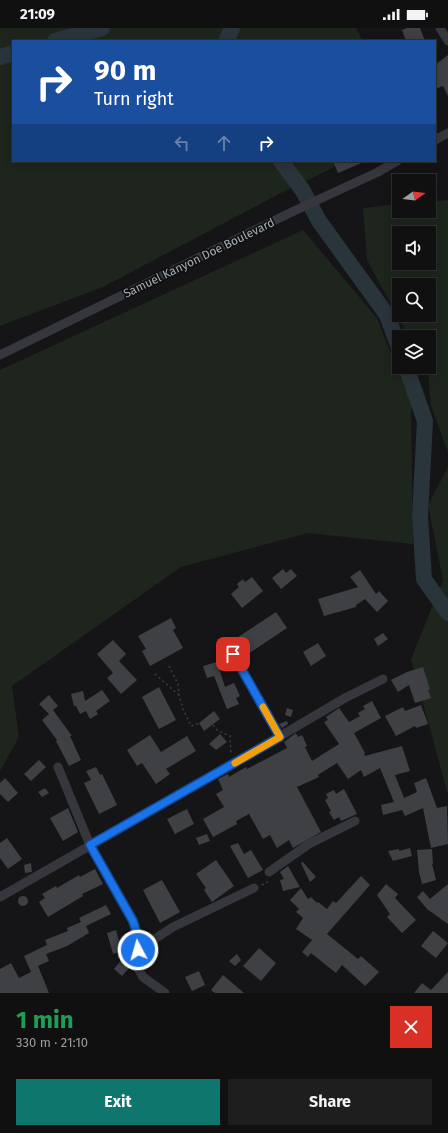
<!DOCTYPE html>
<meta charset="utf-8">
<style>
:root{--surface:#101011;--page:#1e1e1f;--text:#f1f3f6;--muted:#9c9d9f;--line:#303031;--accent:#0f766e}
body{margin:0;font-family:"Fira Sans",sans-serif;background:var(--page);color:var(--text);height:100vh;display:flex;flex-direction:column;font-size:15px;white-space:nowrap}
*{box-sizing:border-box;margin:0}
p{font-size:13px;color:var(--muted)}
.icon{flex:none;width:22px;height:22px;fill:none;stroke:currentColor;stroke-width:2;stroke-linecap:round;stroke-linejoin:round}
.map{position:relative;height:965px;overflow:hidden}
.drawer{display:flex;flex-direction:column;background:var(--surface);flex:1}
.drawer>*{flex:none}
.banner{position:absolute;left:12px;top:12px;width:424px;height:122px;border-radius:0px;box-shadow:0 2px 10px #0003,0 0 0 1px var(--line);background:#1a4fa0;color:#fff;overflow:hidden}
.needle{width:26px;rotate:75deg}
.buttons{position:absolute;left:392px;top:146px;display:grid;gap:8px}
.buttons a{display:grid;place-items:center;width:44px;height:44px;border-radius:0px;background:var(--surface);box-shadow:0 2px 10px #0003,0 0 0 1px var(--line);font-size:20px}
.pin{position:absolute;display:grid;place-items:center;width:34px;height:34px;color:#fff;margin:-17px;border-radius:8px;box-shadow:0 2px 6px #0006}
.me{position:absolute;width:44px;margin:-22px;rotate:354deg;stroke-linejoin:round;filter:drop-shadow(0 0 3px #0008)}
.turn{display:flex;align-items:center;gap:14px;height:84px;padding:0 16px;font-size:18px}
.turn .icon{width:52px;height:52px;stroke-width:2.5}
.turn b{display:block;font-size:28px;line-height:34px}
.lanes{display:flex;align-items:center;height:38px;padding:0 16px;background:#0003;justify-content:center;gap:20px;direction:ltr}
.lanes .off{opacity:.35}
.round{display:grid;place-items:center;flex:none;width:42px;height:42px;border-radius:0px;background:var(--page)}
.headline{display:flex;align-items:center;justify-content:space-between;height:68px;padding:0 16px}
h1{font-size:24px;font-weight:700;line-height:30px;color:#1e9e55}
.button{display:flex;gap:8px;margin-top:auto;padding:8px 16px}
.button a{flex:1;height:46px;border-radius:0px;background:var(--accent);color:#fff;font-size:16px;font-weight:700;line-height:46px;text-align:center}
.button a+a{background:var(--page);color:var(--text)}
.status{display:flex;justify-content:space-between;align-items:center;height:28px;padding:0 20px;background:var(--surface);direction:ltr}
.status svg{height:11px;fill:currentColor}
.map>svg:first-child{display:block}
.green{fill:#1d251d;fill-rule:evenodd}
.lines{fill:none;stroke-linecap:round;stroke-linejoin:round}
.river{stroke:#2a353b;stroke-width:16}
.building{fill:#3f4044}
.path{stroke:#3b3e43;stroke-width:1.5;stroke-dasharray:2 3;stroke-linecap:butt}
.minor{stroke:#35373c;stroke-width:9}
.route-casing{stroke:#114b97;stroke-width:10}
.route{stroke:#1a73e8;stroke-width:7}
.slow{stroke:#f59e0b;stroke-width:7}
.labels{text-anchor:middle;stroke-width:3.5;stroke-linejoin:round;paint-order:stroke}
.street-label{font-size:12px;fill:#a6adb7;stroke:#101011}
</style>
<div class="status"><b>21:09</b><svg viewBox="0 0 49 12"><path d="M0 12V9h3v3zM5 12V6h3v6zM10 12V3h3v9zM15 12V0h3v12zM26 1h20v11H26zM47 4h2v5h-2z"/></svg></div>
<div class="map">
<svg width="448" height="965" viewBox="0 0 448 965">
<rect width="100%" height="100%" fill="#151517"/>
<path class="green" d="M0,0H356L363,13H13V133H347L281,165L103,259L0,298Z
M448,172V424L431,378L428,345L425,339H429V309H409L367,232L363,180L399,176V183H429V174ZM399,205H429V235H399ZM399,257H429V287H399Z
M303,202L377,290L411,375L413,516L308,505L181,539L12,658L19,709L0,743V342Z
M448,439V767L411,631L443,552L428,477Z"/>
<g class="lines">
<path class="river" d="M55,13L102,0
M226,13L232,0
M0,29L13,25
M281,133L303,163L319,193L387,287L399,320
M406,339L425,393L420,488L424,551L448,585"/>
</g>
<path class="building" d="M407,0H420L425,13H406L402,2Z
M448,27V68L443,58L435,61V37Z
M333,133H366L338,145Z
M283,541L286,545L291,541L297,548L281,561L272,550Z
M360,542L376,566L379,563L388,573L377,584L365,571L356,577V579L324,588L318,571L358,559L350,549Z
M252,549L263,563L242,580L231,566L239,559L237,556L243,551L245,554Z
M276,584L287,600L242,630L236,621L233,620L229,622L226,617Z
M171,590L176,600L173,602L183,620L150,638L142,623L146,621L138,608Z
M383,605L388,611L378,618L374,611Z
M113,612L126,626L119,633L137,652L121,666L107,650L113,645L97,626Z
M318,615L326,628L311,638L303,624Z
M217,634L225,659L234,655L240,668L236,670L239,676L227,681L214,648L207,650L203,638Z
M423,639L430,661L428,662L431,670L415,675L409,657L398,664L391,652L407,644Z
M159,659L176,692L159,701L142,669Z
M102,662L110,673L96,683L98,686L90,691L86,683L80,686L76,678H74L71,666L83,663L85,673Z
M49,667L58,678L53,682L72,708H70L81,732L69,738L56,713L57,712L42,692L49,686L39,676Z
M372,673L381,690L354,705L365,725L364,726L365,728L402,718L410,743L395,747L404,770L417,764L414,755L426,750L437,780L447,778L448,816L431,820L423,780L405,788L402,782L383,787L381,777L394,774L380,740L364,749L361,742L348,751L337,735L318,747L319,749L297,759L321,804L293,820L289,812L277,820L270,807L263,811L249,786L236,793L237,796L213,809L203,791L224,779L216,766L223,762L218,751L228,746L229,749L246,739L247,741L287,720L284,714L296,705L298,709L302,707L307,718L305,719L312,733L339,716L324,694L328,692L326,689L339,680L349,694L360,688L358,685L365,681L363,678Z
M421,677L428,696L416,700L415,698L396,708L385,688L403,679L405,683Z
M287,680L293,682L291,689L285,687Z
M214,683L220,691L204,703L199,695Z
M287,693L288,696L282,700L279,696Z
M220,706L227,714L216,722L209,716Z
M150,707L161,724L187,708L196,723L166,741L170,746L156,756L142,735L137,738L127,722Z
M39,732L46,739L31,753L24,746Z
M96,739L100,747L102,746L117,777L99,786L84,755L91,752L86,743Z
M5,750L18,765L8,774L0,766V755Z
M45,760L49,765L42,769L38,764Z
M344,761L357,786L341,793L339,789L334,792L329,784L331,783L325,772L328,770L326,766L334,762L336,766Z
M68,780L78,804L63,813L50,790Z
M187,781L194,796L175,806L167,791Z
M207,806L210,813L199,817L196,810Z
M7,810L22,831L8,841L0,830V815Z
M238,815L244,826L251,822L263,842L248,850L230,818Z
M410,820L412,828L393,833L388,823L399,821V823Z
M432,821L433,836H432L436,852L422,856L419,844L417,822Z
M216,832L234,858L212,874L204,862L206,860L196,846Z
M303,834L316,849L310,854L301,835Z
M31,835L32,844L25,845L24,837Z
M288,838L300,859L283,863L280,852L284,851L280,844Z
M95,841L103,856L82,866L83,868L48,889L39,874L45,870L42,866L56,858L57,860L79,847L80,849Z
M361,848L370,857L327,906L358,931L361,928L379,944L365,958L342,937L336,945L311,925L308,929L302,924L312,912L296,901L303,890L296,884L299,881L290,872L301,860L308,871L311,869L317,875L318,874L327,881L333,873L336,875Z
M162,852L180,884L160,895L143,862Z
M386,856L398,866L395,870L416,892L402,905L387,889L390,886L377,867Z
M448,856V896L427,881L417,869L423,863L430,871Z
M18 873a5 5 0 1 1 10 0a5 5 0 1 1-10 0Z
M106,877L111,886L86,898L89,905L67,918L46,926L49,933L38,938L49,965H0V941L11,935L19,950L31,944L24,928L47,917L45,912L68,903L67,900L81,894L79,890Z
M116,902L122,923L113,926L107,905Z
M433,903L448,915L436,930L421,918Z
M259,920L276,935L261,953L243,938Z
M237,926L241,932L235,938L229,933Z
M122,931L130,939L122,948L114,941Z
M199,943L205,957L192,963L185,949Z
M448,944V965H414L422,955L431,962Z
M223,947L244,965H215L211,962Z"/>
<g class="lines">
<path class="path" d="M169,638L178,656L179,667L183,681L191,698L209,692L218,703L230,708L231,727
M155,646L179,667
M262,857L269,853"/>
<path class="minor" d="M440,0L448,13
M435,112L448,105
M0,327L296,182L378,144L397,133
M233,626L280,709
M58,739L90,817L133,893L138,909V922L136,927V937L143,949L165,965
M269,844L309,816L355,793
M0,869L231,737L345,670L383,651
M138,922L173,899L254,860"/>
</g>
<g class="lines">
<g class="route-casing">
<path id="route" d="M138,922V909L133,893L90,817L280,709L233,626"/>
</g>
<use href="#route" class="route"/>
<path class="slow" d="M235,735L280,709L263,679"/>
</g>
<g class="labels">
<g class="street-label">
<text transform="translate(199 230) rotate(-26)" y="4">Samuel Kanyon Doe Boulevard</text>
</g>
</g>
</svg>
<div class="buttons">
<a><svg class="needle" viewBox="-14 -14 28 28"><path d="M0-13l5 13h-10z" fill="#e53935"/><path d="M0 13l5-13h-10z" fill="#9c9d9f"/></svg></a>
<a><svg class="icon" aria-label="sound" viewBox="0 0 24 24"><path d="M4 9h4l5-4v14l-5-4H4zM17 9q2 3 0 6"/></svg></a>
<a><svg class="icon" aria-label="search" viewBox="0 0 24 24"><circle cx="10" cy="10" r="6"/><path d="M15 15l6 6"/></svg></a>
<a><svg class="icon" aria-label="layers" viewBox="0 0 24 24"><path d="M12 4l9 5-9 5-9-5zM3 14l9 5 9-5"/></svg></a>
</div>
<div class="pin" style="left:233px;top:626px;background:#d93025"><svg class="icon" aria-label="arrive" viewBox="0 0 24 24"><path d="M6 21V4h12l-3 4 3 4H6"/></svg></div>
<svg class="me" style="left:138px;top:922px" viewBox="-20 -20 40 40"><circle r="17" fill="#1a73e8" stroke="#fff" stroke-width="3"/><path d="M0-11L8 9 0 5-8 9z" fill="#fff"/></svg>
<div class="banner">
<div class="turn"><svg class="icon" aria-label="right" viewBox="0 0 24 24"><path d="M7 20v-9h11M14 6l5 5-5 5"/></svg><div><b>90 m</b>Turn right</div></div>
<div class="lanes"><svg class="icon off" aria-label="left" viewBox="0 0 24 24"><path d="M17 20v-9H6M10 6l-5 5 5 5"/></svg><svg class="icon off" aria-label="ahead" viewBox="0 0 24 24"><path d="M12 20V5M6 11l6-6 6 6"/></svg><svg class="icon" aria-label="right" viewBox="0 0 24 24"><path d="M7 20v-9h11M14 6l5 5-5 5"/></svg></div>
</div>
</div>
<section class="drawer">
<div class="headline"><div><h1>1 min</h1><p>330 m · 21:10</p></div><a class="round" style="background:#d93025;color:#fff"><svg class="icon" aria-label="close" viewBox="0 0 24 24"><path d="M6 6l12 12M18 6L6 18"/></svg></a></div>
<div class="button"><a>Exit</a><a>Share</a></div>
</section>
